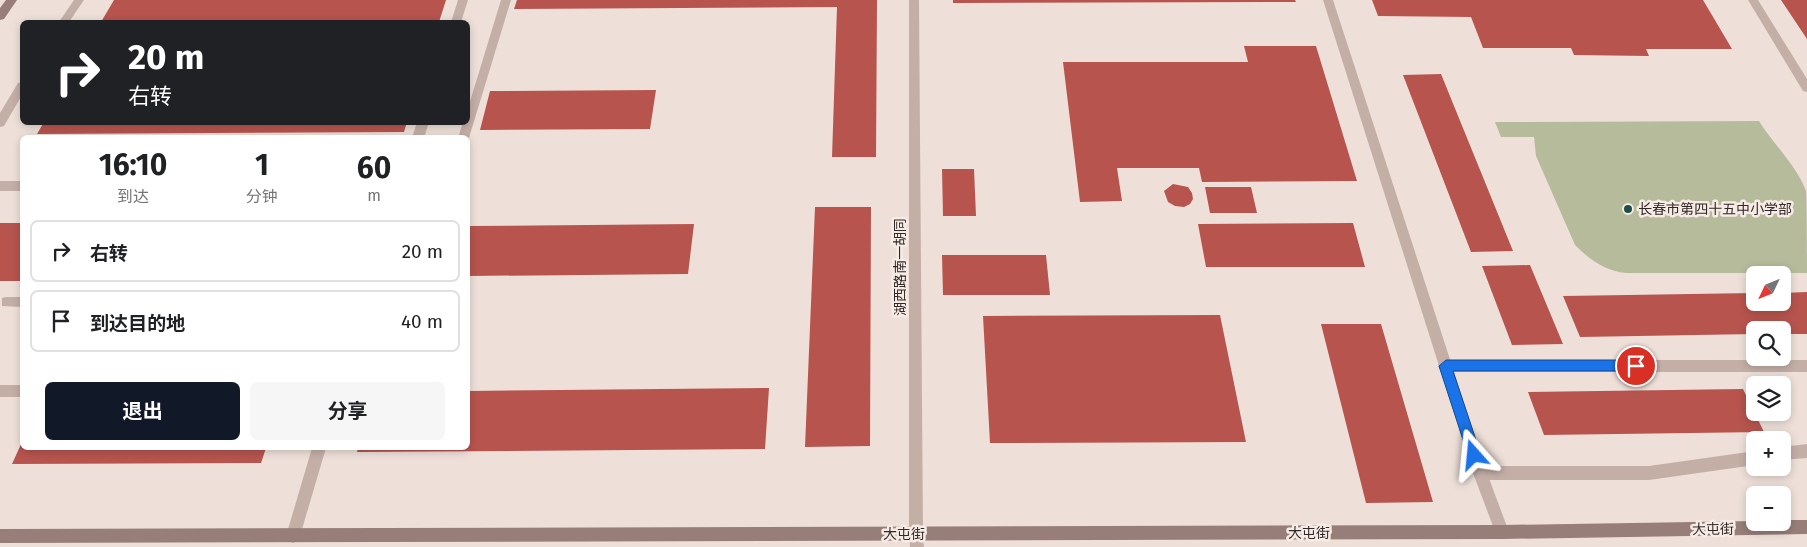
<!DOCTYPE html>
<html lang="zh">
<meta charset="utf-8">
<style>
:root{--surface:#fff;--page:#f6f6f6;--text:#202124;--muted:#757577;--line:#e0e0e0;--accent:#111827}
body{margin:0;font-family:"Fira Sans","Noto Sans SC",sans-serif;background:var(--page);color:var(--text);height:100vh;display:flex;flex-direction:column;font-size:19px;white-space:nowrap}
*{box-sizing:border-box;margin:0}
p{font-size:16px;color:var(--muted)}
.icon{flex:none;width:28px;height:28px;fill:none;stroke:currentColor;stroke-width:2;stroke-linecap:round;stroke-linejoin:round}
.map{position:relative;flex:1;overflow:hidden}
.side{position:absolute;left:20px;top:135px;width:450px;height:315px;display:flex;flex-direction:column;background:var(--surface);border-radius:8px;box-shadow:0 2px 8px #0003}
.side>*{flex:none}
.top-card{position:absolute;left:20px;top:20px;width:450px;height:105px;border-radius:8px;box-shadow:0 2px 8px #0003;background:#202124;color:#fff;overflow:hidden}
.needle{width:32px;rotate:227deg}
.buttons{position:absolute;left:1746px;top:266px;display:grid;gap:10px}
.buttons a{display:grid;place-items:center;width:45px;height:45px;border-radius:8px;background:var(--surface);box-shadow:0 2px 8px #0003;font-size:25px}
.pin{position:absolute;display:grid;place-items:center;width:42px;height:42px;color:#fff;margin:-21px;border:2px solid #fff;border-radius:50%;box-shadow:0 1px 5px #0007}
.me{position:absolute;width:55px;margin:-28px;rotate:342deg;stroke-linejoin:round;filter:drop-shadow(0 0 4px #0008)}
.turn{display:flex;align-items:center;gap:18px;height:105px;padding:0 25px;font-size:22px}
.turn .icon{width:65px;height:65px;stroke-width:2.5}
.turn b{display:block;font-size:35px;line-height:42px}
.eta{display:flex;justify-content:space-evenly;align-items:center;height:85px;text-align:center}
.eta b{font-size:30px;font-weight:700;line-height:35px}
.primary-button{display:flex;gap:10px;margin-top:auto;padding:10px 25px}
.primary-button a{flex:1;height:58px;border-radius:8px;background:var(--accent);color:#fff;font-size:20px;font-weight:700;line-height:58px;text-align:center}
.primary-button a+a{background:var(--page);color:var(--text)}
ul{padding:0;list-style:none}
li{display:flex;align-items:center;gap:15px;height:62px;margin:0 10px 8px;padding:0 15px;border:2px solid var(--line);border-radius:8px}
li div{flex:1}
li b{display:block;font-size:19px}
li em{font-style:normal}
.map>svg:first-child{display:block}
.green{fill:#b6bb9c}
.building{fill:#b7544e}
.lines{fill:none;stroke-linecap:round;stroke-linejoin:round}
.lane{fill:#c4afa7;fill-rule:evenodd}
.street{fill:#c4afa7;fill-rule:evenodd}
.secondary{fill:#977e79;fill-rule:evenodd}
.route{fill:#1a73e8;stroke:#114b97}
.poi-dot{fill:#214e48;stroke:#f6ebe5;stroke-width:2}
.labels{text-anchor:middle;stroke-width:5;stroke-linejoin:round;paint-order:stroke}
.poi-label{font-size:14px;fill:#322827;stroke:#f6ebe5;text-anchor:start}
.street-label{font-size:14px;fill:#322827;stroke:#f6ebe5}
</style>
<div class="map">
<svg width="1807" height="547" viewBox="0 0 1807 547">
<rect width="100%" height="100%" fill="#eee0d9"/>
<path class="green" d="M1759,121C1773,144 1797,166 1806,191C1807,203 1807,257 1807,273H1626C1605,271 1590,260 1575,245L1536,156L1534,137H1501L1495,122Z"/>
<path class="building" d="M114,0H446L439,22H101Z
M517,0H877L876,157H832L837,7L514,9Z
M953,0H1295L1296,2L953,3Z
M1372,0H1703L1732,49H1646L1649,56L1574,55L1571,48H1483L1471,17L1378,16Z
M1781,0H1807V39Z
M1244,46H1316L1357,181L1202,182L1199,168H1117L1122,201L1080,202L1063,62H1248Z
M1441,74L1513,251L1471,252L1403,75Z
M656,90L650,129L480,130L490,91Z
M44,122H407L404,132L37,134Z
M942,169H974L976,216H943Z
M1173,184L1188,187L1192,193L1193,199L1190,204L1184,207L1175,206L1168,202L1164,191Z
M1205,187H1251L1257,213H1210Z
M815,207H871L870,446L805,447Z
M0,223H22V281H0Z
M1353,223L1365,267H1206L1198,224Z
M694,224L688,274L468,276V226Z
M942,255H1046L1050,295H943Z
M1530,265L1563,344L1512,345L1482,266Z
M1807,292V334H1782V330H1755V334L1580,337L1563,296L1755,293V302H1782V293Z
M1220,315L1246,442L990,443L983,316Z
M1321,324H1381L1433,502L1366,503Z
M769,388L765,449L357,452L358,448H468V391Z
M1743,389L1764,432L1544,435L1528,392Z
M22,442V448H266L261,463L12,464Z"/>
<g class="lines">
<path class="lane" d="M74,0H84L69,22H59Z
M458,0H468L461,22H451Z
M501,0H511L468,141V138H458L463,122H468V108Z
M22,82V95L4,126L0,127V113L18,83Z
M417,122H429L424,138H412Z
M0,181H22V191H0Z
M6,297H22V307L2,306V298Z
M1445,360H1807V372H1445L1440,370L1438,366L1440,362Z
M0,385H22V397H0Z
M1807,444V458L1782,460V447Z
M312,448H326L300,536L298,541L293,543L288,541L286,536Z
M1755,451V465L1649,480H1480L1475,478L1473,473L1475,468L1480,466H1649Z
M916,527L921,529L924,547H910L909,534L911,529Z"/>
<path class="street" d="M909,0H919L923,534L921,539L916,541L911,539L909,534Z
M1323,0H1333L1487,473L1509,532L1507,537L1502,539L1497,537L1473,473Z
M1748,0H1758L1807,79V92L1803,91Z"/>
<path class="secondary" d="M6,0H17L4,19L0,20V8Z
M1782,520H1807V534L1502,539L0,543V529L1502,525L1755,521V522H1782Z"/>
</g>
<path class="route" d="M1446,360H1636L1642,366L1636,371H1453L1481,455L1479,460L1474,461L1470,460L1468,455L1439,366Z"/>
<circle class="poi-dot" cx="1628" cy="209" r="5"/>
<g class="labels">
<g class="poi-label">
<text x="1638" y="214">长春市第四十五中小学部</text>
</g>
<g class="street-label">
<text transform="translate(900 267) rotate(-90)" y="5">湖西路南一胡同</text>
<text transform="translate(1713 529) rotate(-1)" y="5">大屯街</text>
<text x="1309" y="538">大屯街</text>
<text x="904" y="539">大屯街</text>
</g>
</g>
</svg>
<div class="buttons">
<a><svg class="needle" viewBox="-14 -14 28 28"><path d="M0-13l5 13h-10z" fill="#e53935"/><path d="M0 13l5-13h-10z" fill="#757577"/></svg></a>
<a><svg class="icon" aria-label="search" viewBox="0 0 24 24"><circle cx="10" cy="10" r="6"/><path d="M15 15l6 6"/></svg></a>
<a><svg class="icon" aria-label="layers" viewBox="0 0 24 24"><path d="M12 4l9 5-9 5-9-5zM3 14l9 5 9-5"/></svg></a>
<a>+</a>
<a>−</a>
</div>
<div class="pin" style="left:1636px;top:366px;background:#d93025"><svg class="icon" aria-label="arrive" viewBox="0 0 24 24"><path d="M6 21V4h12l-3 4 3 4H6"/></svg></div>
<svg class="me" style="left:1474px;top:455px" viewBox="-20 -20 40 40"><path d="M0-17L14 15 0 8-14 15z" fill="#1a73e8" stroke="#fff" stroke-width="4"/></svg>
<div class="top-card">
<div class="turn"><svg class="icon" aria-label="right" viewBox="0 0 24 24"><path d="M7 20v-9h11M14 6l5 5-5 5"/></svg><div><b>20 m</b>右转</div></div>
</div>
<section class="side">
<div class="eta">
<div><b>16:10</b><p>到达</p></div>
<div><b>1</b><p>分钟</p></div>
<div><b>60</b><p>m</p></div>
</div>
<ul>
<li><svg class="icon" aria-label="right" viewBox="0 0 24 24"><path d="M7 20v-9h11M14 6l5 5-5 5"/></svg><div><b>右转</b></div><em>20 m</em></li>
<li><svg class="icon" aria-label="arrive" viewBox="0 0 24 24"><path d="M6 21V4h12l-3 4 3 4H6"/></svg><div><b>到达目的地</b></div><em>40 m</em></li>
</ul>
<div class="primary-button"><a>退出</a><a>分享</a></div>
</section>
</div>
